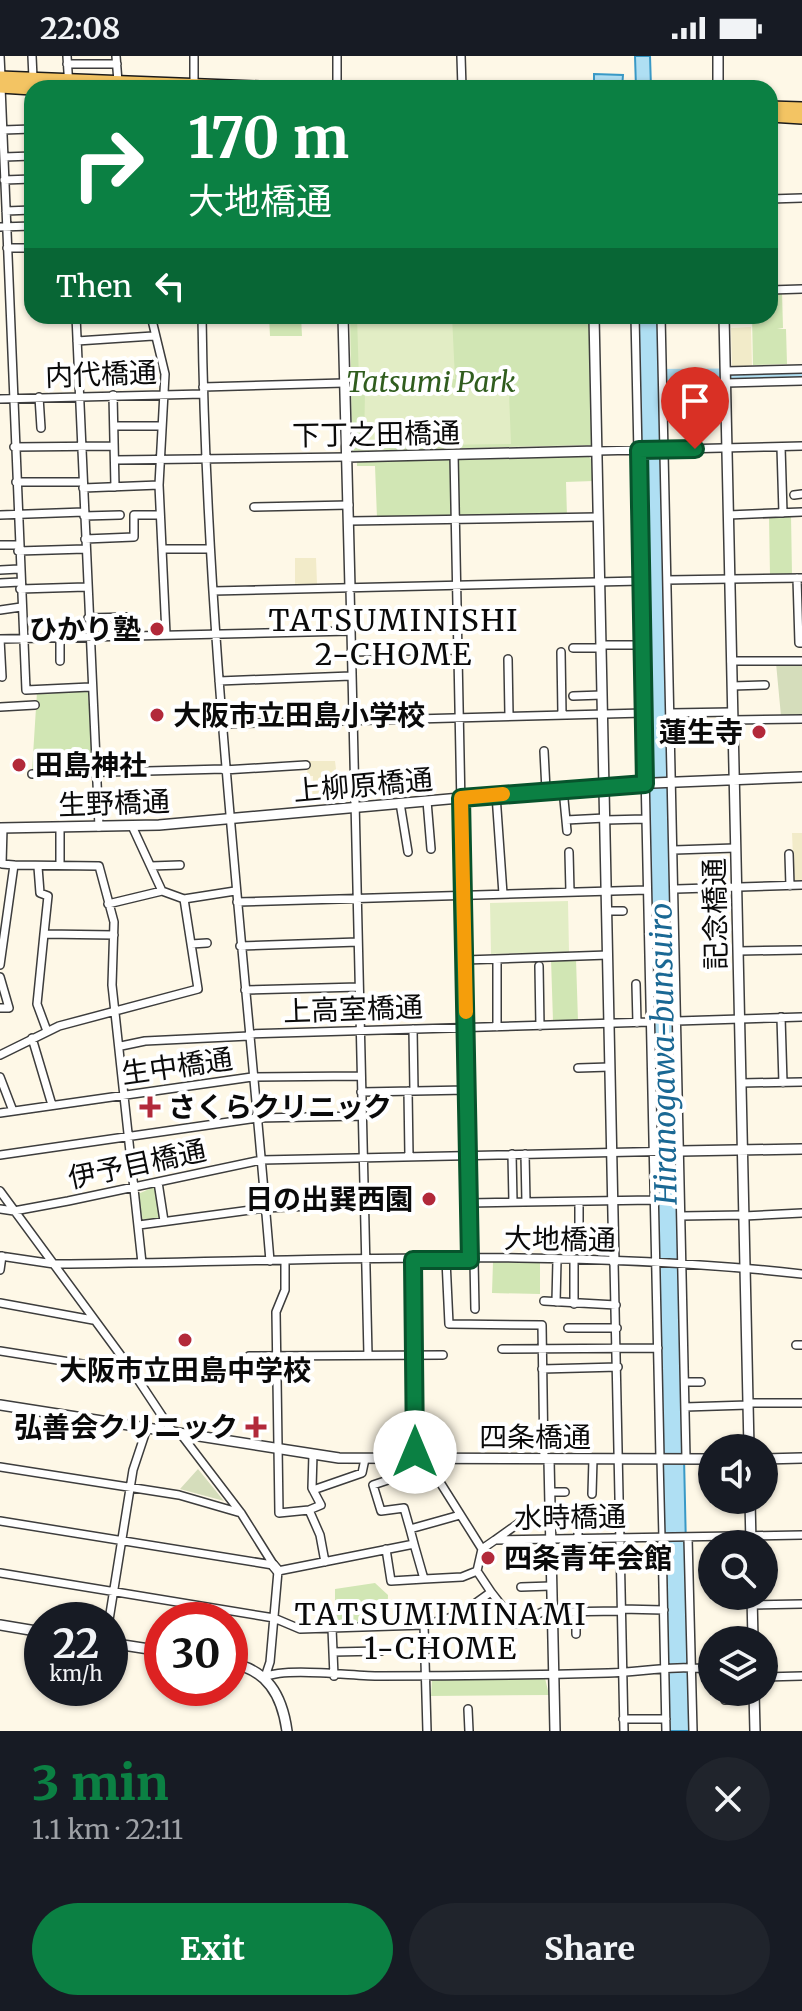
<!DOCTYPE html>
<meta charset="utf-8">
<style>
:root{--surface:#171b24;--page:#20242c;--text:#f1f3f6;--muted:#9ea1a6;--accent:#0b8043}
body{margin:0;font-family:Merriweather,"Noto Sans JP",serif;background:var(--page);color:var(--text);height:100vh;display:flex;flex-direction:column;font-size:30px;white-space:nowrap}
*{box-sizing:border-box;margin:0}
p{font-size:26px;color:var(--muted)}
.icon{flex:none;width:44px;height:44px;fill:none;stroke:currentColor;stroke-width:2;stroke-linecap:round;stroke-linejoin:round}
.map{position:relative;height:1675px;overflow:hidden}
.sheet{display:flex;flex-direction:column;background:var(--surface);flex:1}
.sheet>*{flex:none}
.hud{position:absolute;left:24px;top:24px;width:754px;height:244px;border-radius:24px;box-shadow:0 2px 6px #0004;background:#0b8043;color:#fff;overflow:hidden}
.fabs{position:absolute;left:698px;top:1378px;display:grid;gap:16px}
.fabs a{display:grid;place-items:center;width:80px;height:80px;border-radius:50%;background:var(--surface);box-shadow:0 2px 6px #0004;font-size:40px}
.speed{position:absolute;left:24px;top:1546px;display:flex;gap:16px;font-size:40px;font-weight:700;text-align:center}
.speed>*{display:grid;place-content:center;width:104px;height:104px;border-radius:50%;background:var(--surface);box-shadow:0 2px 6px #0004;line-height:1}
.speed small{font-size:20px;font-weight:400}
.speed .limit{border:12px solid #d22;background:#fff;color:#111}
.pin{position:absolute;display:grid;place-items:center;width:68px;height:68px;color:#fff;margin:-82px -34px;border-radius:50% 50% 50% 0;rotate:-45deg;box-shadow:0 0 8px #0007}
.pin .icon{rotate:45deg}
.me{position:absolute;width:88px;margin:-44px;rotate:0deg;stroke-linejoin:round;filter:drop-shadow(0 0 6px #0008)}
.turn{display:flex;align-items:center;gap:28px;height:168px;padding:0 32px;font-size:36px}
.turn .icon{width:104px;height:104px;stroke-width:2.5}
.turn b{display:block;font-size:56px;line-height:68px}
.then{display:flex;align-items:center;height:76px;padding:0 32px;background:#0003;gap:16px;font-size:30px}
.round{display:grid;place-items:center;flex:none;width:84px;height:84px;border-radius:42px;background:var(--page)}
.headline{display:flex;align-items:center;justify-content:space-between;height:136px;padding:0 32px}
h1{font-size:48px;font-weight:800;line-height:60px;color:var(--accent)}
.primary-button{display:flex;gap:16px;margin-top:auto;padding:16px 32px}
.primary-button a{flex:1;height:92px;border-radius:48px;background:var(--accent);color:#fff;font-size:32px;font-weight:800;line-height:92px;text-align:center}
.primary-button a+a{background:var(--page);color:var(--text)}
.status{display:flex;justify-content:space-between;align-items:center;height:56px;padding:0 40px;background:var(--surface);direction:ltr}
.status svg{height:22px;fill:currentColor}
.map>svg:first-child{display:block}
.farmland{fill:#f2ebc9}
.green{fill:#d1e6b4}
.cemetery{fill:#d5ddbb}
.pitch{fill:#e2edc5}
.water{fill:#afdff3;stroke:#3999c6;stroke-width:2}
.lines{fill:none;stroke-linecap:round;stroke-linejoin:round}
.river{stroke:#afdff3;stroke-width:14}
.pedestrian-casing{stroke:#3d3d3d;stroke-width:8}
.minor-casing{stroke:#3d3d3d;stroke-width:10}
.tertiary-casing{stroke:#3d3d3d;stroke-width:12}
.primary-casing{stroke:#1b1b1b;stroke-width:14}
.pedestrian{stroke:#fff;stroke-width:5}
.minor{stroke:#fff;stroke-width:7}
.tertiary{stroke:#fff;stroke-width:9}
.primary{stroke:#f3c463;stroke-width:11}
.route-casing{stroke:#07532c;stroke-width:20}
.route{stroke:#0b8043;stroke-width:14}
.slow{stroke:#f59e0b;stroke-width:14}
.poi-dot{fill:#b2293a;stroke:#fff;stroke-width:3}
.labels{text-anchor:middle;stroke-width:8;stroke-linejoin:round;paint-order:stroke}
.street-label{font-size:28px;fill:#0a0a0a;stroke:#fff}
.park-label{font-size:28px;font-style:italic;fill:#305d1e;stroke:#fff}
.poi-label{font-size:28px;font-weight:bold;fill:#0a0a0a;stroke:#fff;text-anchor:end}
.neighbourhood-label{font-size:30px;letter-spacing:2px;fill:#0a0a0a;stroke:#fff}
.water-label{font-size:30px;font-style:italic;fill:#1a6894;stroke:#fff}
</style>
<div class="status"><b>22:08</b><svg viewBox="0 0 49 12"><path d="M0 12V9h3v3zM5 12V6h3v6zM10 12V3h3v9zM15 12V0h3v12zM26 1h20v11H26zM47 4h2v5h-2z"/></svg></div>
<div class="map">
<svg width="802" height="1675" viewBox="0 0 802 1675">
<rect width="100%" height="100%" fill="#fef8e7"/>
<path class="farmland" d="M751,271L752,311H732L731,272Z
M295,502H316L317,528L295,529Z
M308,705H335L340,746L312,747L313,720H307Z
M792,777H802V824L794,825Z"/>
<path class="green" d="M770,236H782L783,272L777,273H786L787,308L753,309L752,260H770Z
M269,260H301L302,280H270Z
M350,260H590L592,389L352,395Z
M588,400L593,405V425L566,426L567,460L458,462L459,404Z
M451,403L452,460L377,462L375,410H357V406Z
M791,459L792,519L770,520L769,460Z
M88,635L94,712L32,715L37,636Z
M551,903H576L578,965H553Z
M156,1130L162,1161L144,1165L140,1162L138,1138Z
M493,1206H540V1238L492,1237Z
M375,1527L388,1539L387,1567L335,1569V1533Z
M545,1622L549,1639L431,1640L432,1624Z"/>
<path class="cemetery" d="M802,606V658L781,660L776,607Z
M198,1413L224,1445L180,1433Z"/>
<path class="pitch" d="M357,260H452L455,323L359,325Z
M501,330L509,338L511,388L364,390L365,335Z
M568,845L569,896L491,898L490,847Z"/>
<path class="water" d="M635,0H650L651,32H636Z
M594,18L623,19L622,32L594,31Z
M638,260H659L690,1675H668Z"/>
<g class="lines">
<path class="river" d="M650,320L802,319"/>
<g class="pedestrian-casing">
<path id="pedestrian" d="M660,1403L662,1482"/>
</g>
<g class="minor-casing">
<path id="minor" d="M0,0L1,21
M32,0L33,22
M67,0L69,32
M116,0L118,26
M461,0L462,32
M67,8H117
M194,30V0
M1,31L26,634L90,631
M337,32V0
M3,74L32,73
M4,101L32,100
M4,124L32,123
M770,143L802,142
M6,155L32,154
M0,171L32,170
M7,192H32
M770,234L802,233
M76,260L99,771
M151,260L165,318L159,429L166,578
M202,260C206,577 244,890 270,1205
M635,260L660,1402
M661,260L686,1402
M77,285L153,280
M725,315L802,313
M726,327L802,325
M203,331L344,327
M113,339L115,431
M39,341L41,372
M0,343L203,338
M114,370H160
M14,391L114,390
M781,391L783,457
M597,395L802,390
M454,398L470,1204
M115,404L347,401
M16,426H82
M83,432L159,429
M794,439L802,438
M254,451L349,449
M0,459L84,456
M728,459L802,456
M84,460L120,459
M349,465L598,461
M85,483L134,481V459H160
M0,489H18
M162,493H210
M18,495L85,493
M0,514L19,513
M797,522L799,587H802
M667,524L802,522
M0,527L20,526
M350,532L368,1299
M20,533L86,531
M213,535L641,525
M0,554L21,551
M88,562L129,561
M60,581V605
M0,583L351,575
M0,583L2,621
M601,589H642
M573,592H601
M351,596L458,594
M561,596L562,658
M508,603L509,659
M731,605H802
M219,625L351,620
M732,630L765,629
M573,640L602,639
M0,651L35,649
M671,657L732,656
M732,664L802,663
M222,668L644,657
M544,695L546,734
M224,714L306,709
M32,718L224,713
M563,733L567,775
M496,739L503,838
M427,745L431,793
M400,747L408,796
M566,764L605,762
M605,764L645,763
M60,771V807
M674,794L735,792
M569,796L570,836
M789,798L790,830
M14,809L99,810L114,866L112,929L142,1207
M151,810L180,809
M38,811L40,837L48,840L44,878
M676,833L802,829
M184,843L235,835
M237,846L647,834
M108,848L162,835
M607,855H623
M191,888L207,887
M240,890L358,886
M738,895L802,894
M497,903V971
M465,904L608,899
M0,909L14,809L2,808L3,772
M539,910L540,970
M0,921L9,952H0
M636,928L637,967
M245,934L359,931
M781,961L783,1027
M677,965L802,961
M413,973L414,1035
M47,975L37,948L44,878L114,879
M249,978L650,966
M32,982L52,1049
M121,990L145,985L249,980
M0,999L59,970L198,933L184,843L162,835L132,770
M578,1012L610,1011
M0,1021L13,1055
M741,1027L802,1026
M408,1035L409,1100
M361,1036L467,1034
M0,1057L252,1021L360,1020
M512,1098L513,1146
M525,1098L526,1146
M0,1099L257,1062L361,1060
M158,1126L164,1165
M0,1135L133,1316L172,1375
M469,1147L654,1144
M0,1153L14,1155L68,1145L261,1104L680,1095
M681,1160L744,1159
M744,1160L802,1157
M139,1169L265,1152L363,1148
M579,1179V1146
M0,1200L54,1208C302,1206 555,1190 802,1218
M446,1204L449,1268L542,1269L544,1403
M474,1204L475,1253
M285,1205V1234L276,1256L279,1457L309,1454L320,1479L325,1506
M614,1206L624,1675
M0,1214L2,1200
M544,1245L616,1249
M556,1246L557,1204
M0,1247L93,1264
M574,1248V1205
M568,1272H617
M796,1289H802
M502,1293L658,1292
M0,1295L133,1316
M249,1300L443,1299
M542,1313L618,1311
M685,1326H701
M748,1347H802
M685,1351L748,1349
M180,1377L241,1457L273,1508
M0,1411L179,1439L241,1457
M313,1434L362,1417L365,1403
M550,1436H565
M592,1438L593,1403
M718,1446L750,1445
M309,1454L321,1449L312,1432L313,1398
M0,1465L273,1509
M410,1473L404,1452L381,1455L373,1429L415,1415L413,1204
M662,1482L666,1675
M688,1482L693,1675
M578,1483V1463
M495,1484L526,1462L549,1459
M414,1488L424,1523L462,1521L477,1515
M386,1493L391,1525L424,1523
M482,1493L495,1484L802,1479
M0,1517L274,1562L300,1573L424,1569L459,1559L491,1536L477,1515L482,1493L426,1404
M521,1531L551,1530
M491,1536L516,1568L551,1552
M752,1549L802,1548
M621,1553L664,1554
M551,1556L621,1555
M576,1556V1578
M109,1564L133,1414L147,1372
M424,1569L427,1675
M332,1572L334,1620
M333,1596L381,1595
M265,1621C286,1611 352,1620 380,1620C456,1620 532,1619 608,1617C643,1616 677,1608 712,1614
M265,1621L270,1606L278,1515L414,1488L410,1473L460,1459
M764,1621L802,1620
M725,1644L754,1643
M468,1653L469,1675
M623,1663H666"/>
</g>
<g class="tertiary-casing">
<path id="tertiary" d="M718,32V0
M343,260L350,532
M594,260L614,1206
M724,260L749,1392
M347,401L597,395
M0,772L159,769L604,729L802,721
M680,1095L802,1093
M0,1349L339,1402L712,1403
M764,1403L802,1402
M549,1404L555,1675
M750,1444L751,1488
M273,1509L278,1515
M752,1540L753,1584
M0,1569L42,1576
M110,1587L162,1595
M230,1607C267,1613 282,1639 287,1675
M754,1636L755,1675"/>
</g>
<g class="primary-casing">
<path id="primary" d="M0,21L284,32
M0,31L32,33
M770,51L802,52
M770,60L802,62"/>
</g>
<use href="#pedestrian" class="pedestrian"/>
<use href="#minor" class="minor"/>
<use href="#tertiary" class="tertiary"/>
<use href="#primary" class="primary"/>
</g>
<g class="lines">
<g class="route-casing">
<path id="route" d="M415,1396L413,1204H470L461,742L645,728L639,394L695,393"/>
</g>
<use href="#route" class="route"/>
<path class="slow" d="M466,956L461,742L503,738"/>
</g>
<g class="poi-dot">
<circle cx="157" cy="573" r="8"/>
<circle cx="157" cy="659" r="8"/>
<circle cx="759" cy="676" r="8"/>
<circle cx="19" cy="709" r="8"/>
<path d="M146 1039h8v8h8v8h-8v8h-8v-8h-8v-8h8z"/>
<circle cx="429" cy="1143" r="8"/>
<circle cx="185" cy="1284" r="8"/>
<path d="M252 1359h8v8h8v8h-8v8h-8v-8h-8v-8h8z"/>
<circle cx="488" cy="1502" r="8"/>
</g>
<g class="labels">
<g class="street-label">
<text transform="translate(101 318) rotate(-2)" y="10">内代橋通</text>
<text transform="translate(376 378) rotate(-1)" y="10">下丁之田橋通</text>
<text transform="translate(363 729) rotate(-5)" y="10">上柳原橋通</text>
<text transform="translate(114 747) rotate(-2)" y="10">生野橋通</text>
<text transform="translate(715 858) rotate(-91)" y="10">記念橋通</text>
<text transform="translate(353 953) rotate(-2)" y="10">上高室橋通</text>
<text transform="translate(177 1010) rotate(-8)" y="10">生中橋通</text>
<text transform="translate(137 1108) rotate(-12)" y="10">伊予目橋通</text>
<text transform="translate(560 1183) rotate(1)" y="10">大地橋通</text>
<text x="535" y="1391">四条橋通</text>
<text transform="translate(570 1461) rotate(-1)" y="10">水時橋通</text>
</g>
<g class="park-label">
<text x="431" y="336">Tatsumi Park</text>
</g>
<g class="poi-label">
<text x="141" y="583">ひかり塾</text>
<text x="173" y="669" text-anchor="start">大阪市立田島小学校</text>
<text x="743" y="686">蓮生寺</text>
<text x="35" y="719" text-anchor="start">田島神社</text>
<text x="168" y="1061" text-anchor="start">さくらクリニック</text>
<text x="413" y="1153">日の出巽西園</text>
<text x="185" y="1324" text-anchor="middle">大阪市立田島中学校</text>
<text x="238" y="1381">弘善会クリニック</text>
<text x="504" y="1512" text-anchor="start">四条青年会館</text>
</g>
<g class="neighbourhood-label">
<text x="394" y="575">TATSUMINISHI<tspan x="394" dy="34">2-CHOME</tspan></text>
<text x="441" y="1569">TATSUMIMINAMI<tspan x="441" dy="34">1-CHOME</tspan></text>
</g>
<g class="water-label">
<text transform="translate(664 998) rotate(-91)" y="10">Hiranogawa-bunsuiro</text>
</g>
</g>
</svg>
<div class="fabs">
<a><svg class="icon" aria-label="sound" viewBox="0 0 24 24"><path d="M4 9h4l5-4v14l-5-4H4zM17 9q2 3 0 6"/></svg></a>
<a><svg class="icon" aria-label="search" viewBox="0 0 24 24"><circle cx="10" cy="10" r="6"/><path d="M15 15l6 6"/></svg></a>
<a><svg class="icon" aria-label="layers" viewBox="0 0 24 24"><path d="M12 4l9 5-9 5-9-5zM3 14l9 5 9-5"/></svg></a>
</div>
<div class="speed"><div>22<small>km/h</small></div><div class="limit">30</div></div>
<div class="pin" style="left:695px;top:393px;background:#d93025"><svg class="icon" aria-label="arrive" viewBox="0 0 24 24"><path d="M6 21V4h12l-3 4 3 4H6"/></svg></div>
<svg class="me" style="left:415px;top:1396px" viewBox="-20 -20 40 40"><circle r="19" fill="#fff"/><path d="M0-13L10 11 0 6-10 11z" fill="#0b8043"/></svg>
<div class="hud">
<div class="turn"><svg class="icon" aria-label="right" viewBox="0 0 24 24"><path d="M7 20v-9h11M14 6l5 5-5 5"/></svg><div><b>170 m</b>大地橋通</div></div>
<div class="then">Then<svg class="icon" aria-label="left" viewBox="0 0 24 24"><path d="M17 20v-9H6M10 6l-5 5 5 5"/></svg></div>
</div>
</div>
<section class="sheet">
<div class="headline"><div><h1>3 min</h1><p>1.1 km · 22:11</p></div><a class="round"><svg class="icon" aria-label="close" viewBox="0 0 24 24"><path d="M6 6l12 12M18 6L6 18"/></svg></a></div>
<div class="primary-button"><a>Exit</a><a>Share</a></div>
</section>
